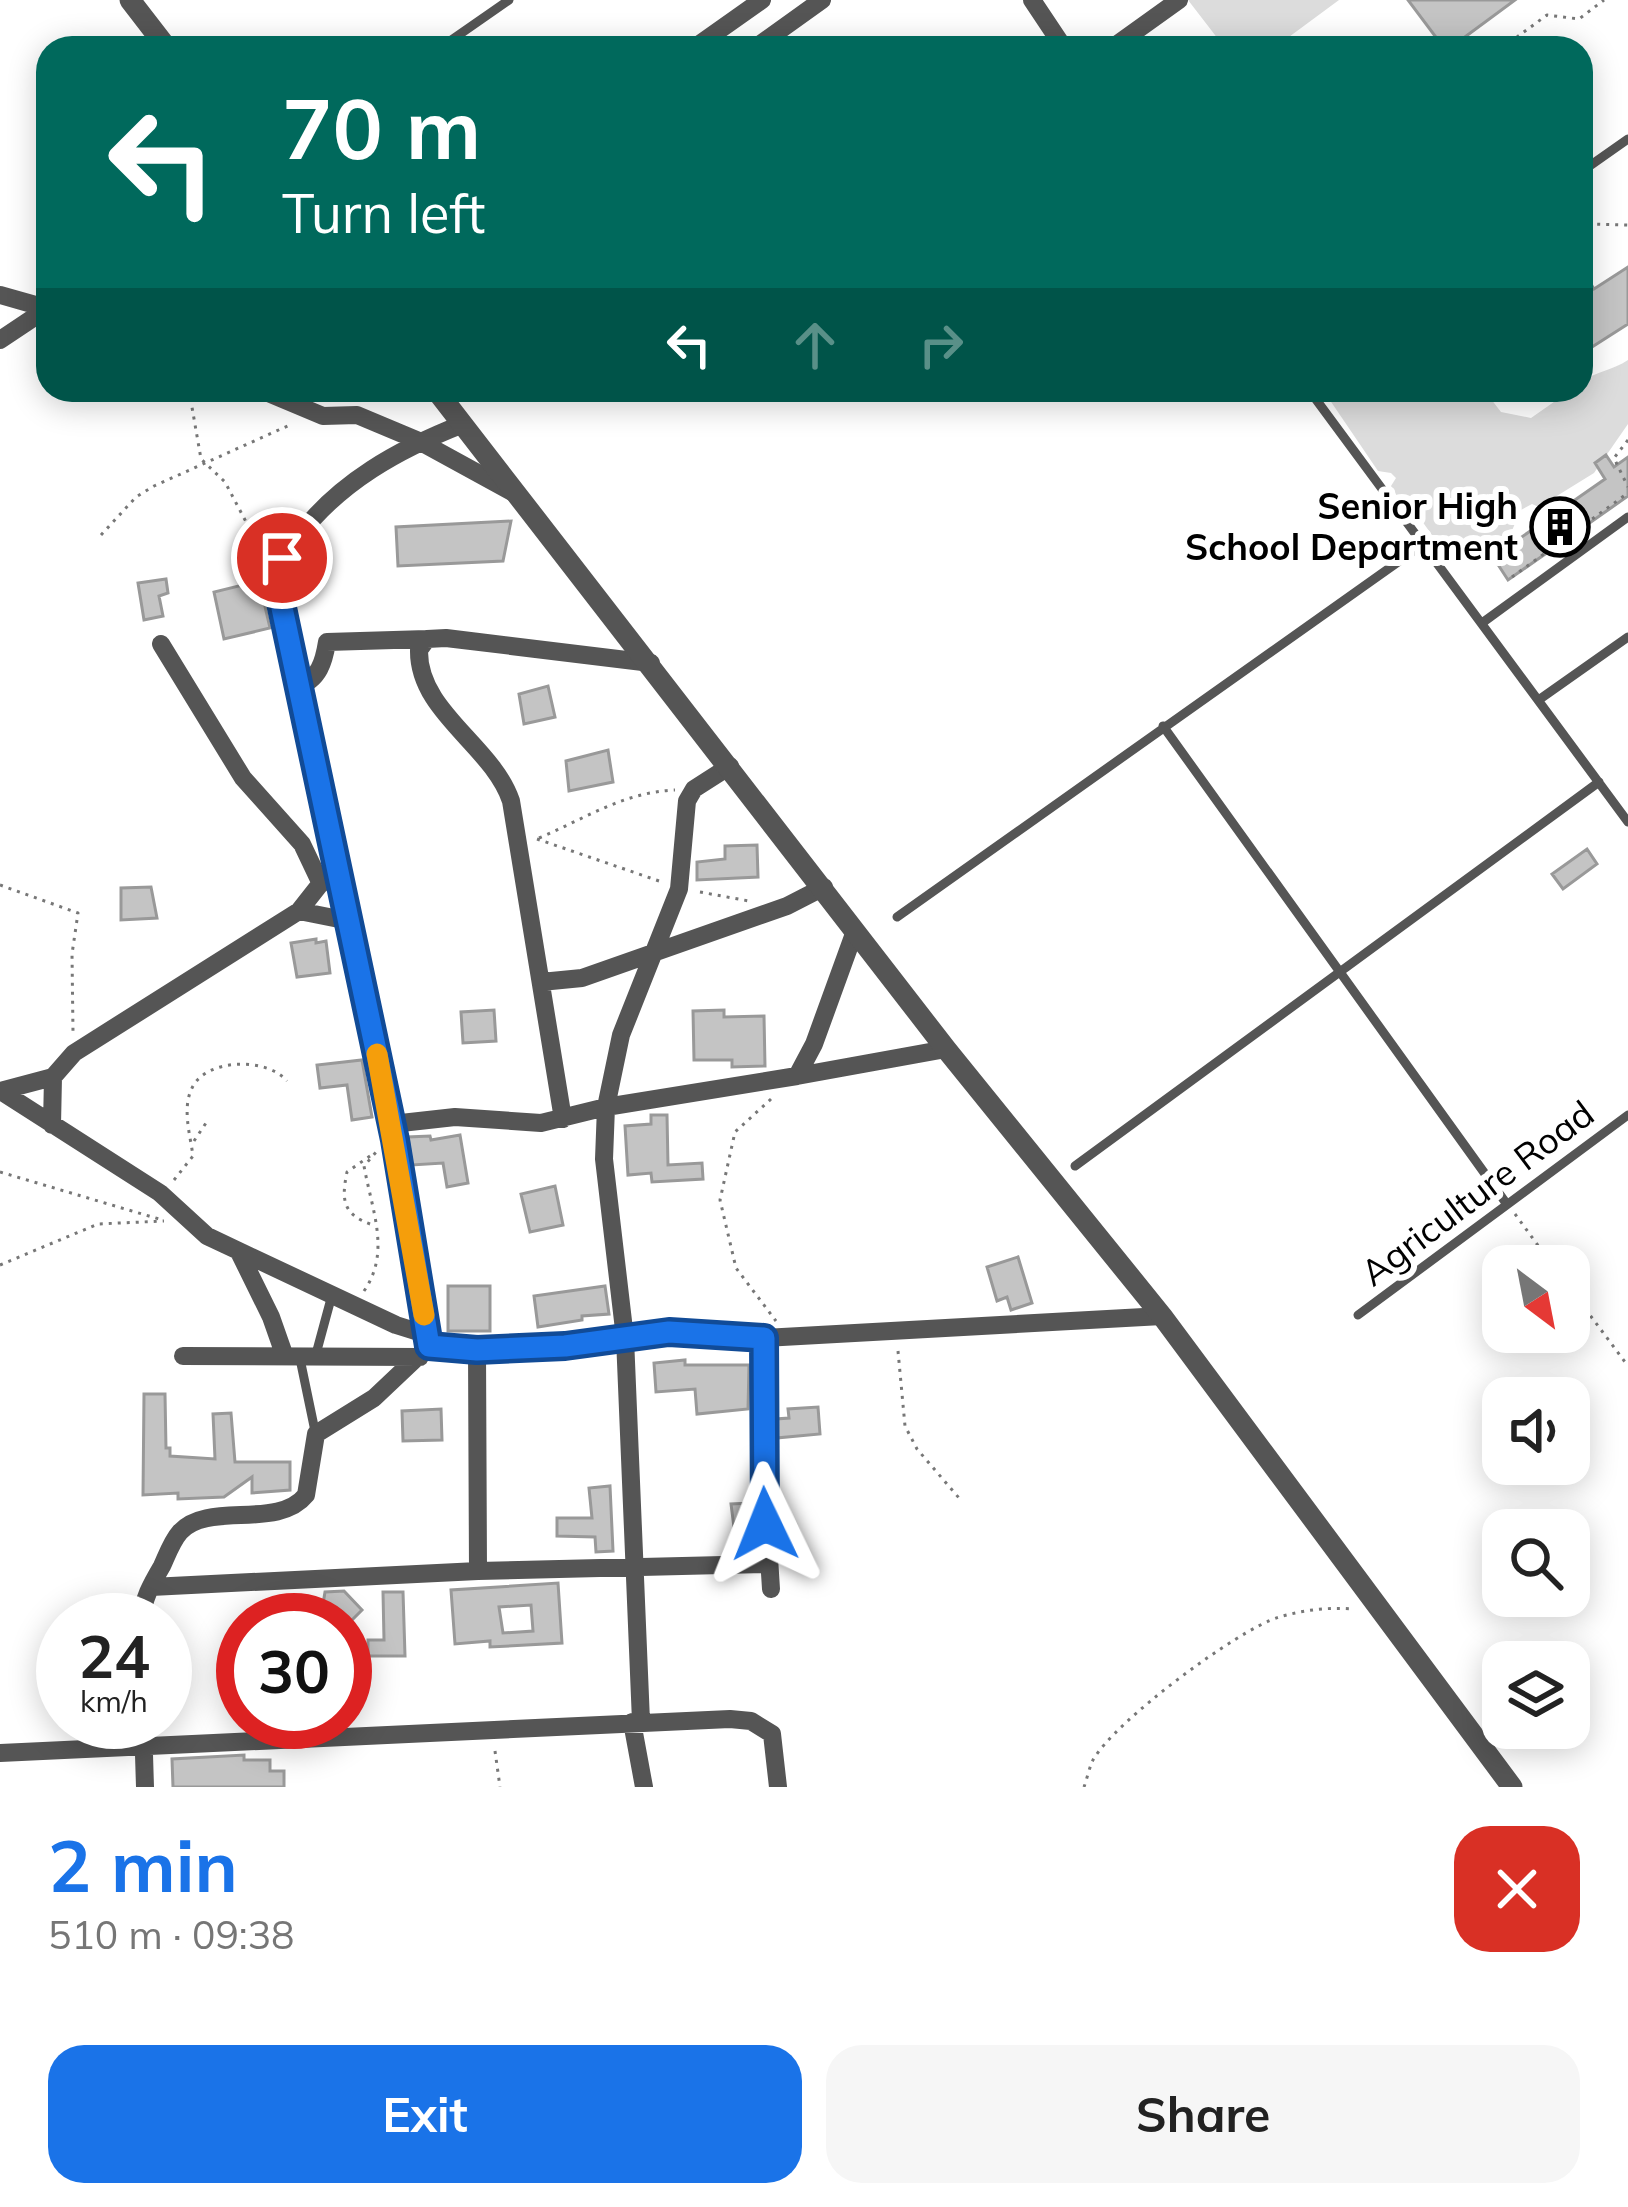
<!DOCTYPE html>
<meta charset="utf-8">
<style>
:root{--surface:#fff;--page:#f6f6f6;--text:#222;--muted:#767676;--accent:#1a73e8}
body{margin:0;font-family:Mulish,sans-serif;background:var(--page);color:var(--text);height:100vh;display:flex;flex-direction:column;font-size:45px;white-space:nowrap}
*{box-sizing:border-box;margin:0}
p{font-size:39px;color:var(--muted)}
.icon{flex:none;width:66px;height:66px;fill:none;stroke:currentColor;stroke-width:2;stroke-linecap:round;stroke-linejoin:round}
.map{position:relative;height:1787px;overflow:hidden}
.sheet{display:flex;flex-direction:column;background:var(--surface);flex:1}
.sheet>*{flex:none}
.guide{position:absolute;left:36px;top:36px;width:1557px;height:366px;border-radius:36px;box-shadow:0 6px 30px #0003;background:#00695c;color:#fff;overflow:hidden}
.needle{width:78px;rotate:148deg}
.tools{position:absolute;left:1482px;top:1245px;display:grid;gap:24px}
.tools a{display:grid;place-items:center;width:108px;height:108px;border-radius:24px;background:var(--surface);box-shadow:0 6px 30px #0003;font-size:60px}
.speed{position:absolute;left:36px;top:1593px;display:flex;gap:24px;font-size:60px;font-weight:700;text-align:center}
.speed>*{display:grid;place-content:center;width:156px;height:156px;border-radius:50%;background:var(--surface);box-shadow:0 6px 30px #0003;line-height:1}
.speed small{font-size:30px;font-weight:400}
.speed .limit{border:18px solid #d22;background:#fff;color:#111}
.pin{position:absolute;display:grid;place-items:center;width:102px;height:102px;color:#fff;margin:-51px;border:6px solid #fff;border-radius:50%;box-shadow:0 3px 12px #0007}
.me{position:absolute;width:132px;margin:-66px;rotate:358deg;stroke-linejoin:round;filter:drop-shadow(0 0 9px #0008)}
.turn{display:flex;align-items:center;gap:42px;height:252px;padding:0 48px;font-size:54px}
.turn .icon{width:156px;height:156px;stroke-width:2.5}
.turn b{display:block;font-size:84px;line-height:102px}
.lanes{display:flex;align-items:center;height:114px;padding:0 48px;background:#0003;justify-content:center;gap:60px;direction:ltr}
.lanes .off{opacity:.35}
.round{display:grid;place-items:center;flex:none;width:126px;height:126px;border-radius:36px;background:var(--page)}
.headline{display:flex;align-items:center;justify-content:space-between;height:204px;padding:0 48px}
h1{font-size:72px;font-weight:700;line-height:90px;color:var(--accent)}
.action{display:flex;gap:24px;margin-top:auto;padding:24px 48px}
.action a{flex:1;height:138px;border-radius:36px;background:var(--accent);color:#fff;font-size:48px;font-weight:700;line-height:138px;text-align:center}
.action a+a{background:var(--page);color:var(--text)}
.map>svg:first-child{display:block}
.green{fill:#dcdcdc}
.building{fill:#c4c4c4;stroke:#999;stroke-width:3;fill-rule:evenodd}
.lines{fill:none;stroke-linecap:round;stroke-linejoin:round}
.path{stroke:#777;stroke-width:3;stroke-dasharray:3 6;stroke-linecap:butt}
.service{stroke:#555;stroke-width:9}
.minor{stroke:#555;stroke-width:18}
.tertiary{stroke:#555;stroke-width:21}
.route-casing{stroke:#114b97;stroke-width:30}
.route{stroke:#1a73e8;stroke-width:21}
.slow{stroke:#f59e0b;stroke-width:21}
.labels{text-anchor:middle;stroke-width:12;stroke-linejoin:round;paint-order:stroke}
.poi-label{font-size:36px;font-weight:bold;fill:#000;stroke:#fff;text-anchor:end}
.street-label{font-size:36px;fill:#000;stroke:#fff}
</style>
<div class="map">
<svg width="1628" height="1787" viewBox="0 0 1628 1787">
<rect width="100%" height="100%" fill="#fff"/>
<path class="green" d="M1188,0H1339L1274,48H1225Z
M1628,360V424L1594,473L1539,507L1532,504L1521,510L1510,535L1480,556L1444,552L1407,500L1397,496L1391,486L1396,478L1391,473L1378,471L1323,390H1484L1501,412L1531,418L1571,390H1581V382C1595,372 1613,370 1628,360Z"/>
<path class="building" d="M1408,0H1515L1450,48H1444Z
M1628,267V324L1581,354V268L1594,289Z
M1606,455L1614,467L1628,457V496L1508,580L1493,557L1605,479L1595,463Z
M511,521L503,561L398,566L396,527Z
M166,579L168,593L159,596L163,616L144,620L138,583Z
M259,581L270,628L224,639L214,592Z
M548,686L555,717L524,724L519,694Z
M608,750L613,782L569,791L566,761Z
M757,845L758,877L697,880V862L725,859V846Z
M1587,849L1597,864L1563,889L1552,874Z
M151,887L157,918L121,920V888Z
M316,939V943L326,941L330,973L297,977L291,943Z
M494,1010L496,1041L463,1043L461,1012Z
M724,1010V1017L764,1016L765,1066L732,1067V1060H694L693,1011Z
M362,1060L372,1117L352,1120L347,1085L320,1088L317,1065Z
M651,1115H667L668,1165L702,1163L703,1179L652,1182L651,1173L628,1175L625,1126L651,1124Z
M460,1135L468,1183L447,1187L443,1163L412,1165L408,1137L430,1136L431,1140Z
M555,1186L563,1225L530,1232L521,1194Z
M1018,1257L1032,1303L1011,1310L1007,1297L997,1301L987,1267Z
M448,1286H490V1331H448Z
M605,1286L609,1314L582,1316V1320L538,1327L534,1296Z
M685,1360V1365H749L748,1409L697,1414L695,1389L656,1392L654,1363Z
M144,1394H165L166,1448H170V1456L215,1459L213,1414L231,1413L235,1462H290V1490L252,1493V1477L224,1497L178,1499V1493L143,1495Z
M818,1407L820,1434L776,1438V1419L789,1418L788,1409Z
M441,1409L442,1440L403,1441L402,1411Z
M610,1486L613,1551L596,1552L595,1537L557,1536V1518H592L589,1488Z
M751,1503L755,1551H737L731,1504Z
M558,1583L562,1643L490,1647V1641L455,1644L451,1590ZM531,1605L533,1631L503,1633L499,1607Z
M344,1591L362,1610L352,1620H329L323,1604L325,1592Z
M383,1592H403L405,1656H368V1640H384Z
M244,1755V1760H270V1771H284V1787H173L172,1759Z"/>
<g class="lines">
<path class="path" d="M1502,48L1547,15L1579,19L1604,0
M1581,230L1590,224L1628,225
M189,390L201,459L225,482L263,554
M1628,440L1614,458L1628,487
M101,535L136,497L154,486L292,424
M1512,577L1628,493
M539,838C584,819 624,792 675,790
M537,839L662,882
M0,885L78,913L72,954L73,1032
M700,892L749,901
M771,1099L735,1132L720,1200L736,1268L776,1321
M194,1141L206,1123
M370,1156L347,1172C341,1201 343,1215 373,1225
M0,1172L159,1219
M174,1180L193,1156C190,1134 182,1108 192,1088C206,1058 267,1057 287,1081
M1515,1214L1553,1266
M0,1265L98,1224L164,1221
M1569,1287L1628,1366
M364,1291C391,1252 372,1211 364,1166L378,1150
M898,1351L905,1426L917,1449L959,1498
M495,1751L500,1787
M1084,1787C1087,1779 1089,1768 1093,1760C1114,1722 1237,1630 1279,1617C1304,1610 1327,1607 1353,1609"/>
<path class="service" d="M440,48L509,0
M1581,172L1628,139
M1309,390L1628,822
M1482,623L1628,517
M1540,699L1628,637
M1163,726L1506,1203
M897,917L1422,545
M1075,1166L1599,782
M1358,1315L1628,1115
M299,1354L315,1431
M316,1354L332,1295"/>
<path class="minor" d="M1032,0L1064,48
M694,48L762,0
M755,48L822,0
M1112,48L1179,0
M0,295L46,308
M0,340L48,308
M261,390L323,416L357,415L419,441L514,493
M161,644L243,778L302,844L321,884
M298,686C319,680 324,661 327,642L427,639
M299,911L349,921
M541,982L582,978L787,906L824,887
M797,1076L946,1049
M0,1091L53,1077L74,1053L299,911L336,864
M4,1093L160,1193L207,1236L396,1325L428,1335
M563,1119L511,801C492,745 418,712 419,650L427,639L446,638L651,663
M392,1124L455,1117L541,1123L606,1107L797,1076L814,1044L855,931
M52,1125L53,1077
M240,1254L271,1317L284,1354
M764,1338L762,1446L771,1589
M429,1346L477,1350L565,1346L669,1332L764,1338L1162,1316
M477,1350L478,1571
M183,1356L420,1357
M151,1587L478,1571L769,1564
M142,1620C142,1600 152,1583 162,1566C167,1555 172,1541 180,1532C208,1501 278,1530 306,1495L316,1434L374,1398L429,1346L392,1124L289,644C284,618 274,587 282,561C284,553 292,545 297,538C339,482 399,449 463,424
M641,1721L625,1338L604,1159L606,1107L621,1035L679,889L687,801L694,789L730,766
M143,1722L145,1787
M632,1722L644,1787
M0,1753L730,1719L751,1721L772,1734L778,1787"/>
<path class="tertiary" d="M130,0L167,48
M436,390L946,1049L1162,1316L1512,1787"/>
</g>
<g class="lines">
<g class="route-casing">
<path id="route" d="M282,558L281,603L395,1140L429,1346L477,1350L565,1346L669,1332L764,1338L765,1524"/>
</g>
<use href="#route" class="route"/>
<path class="slow" d="M377,1054L424,1315"/>
</g>
<defs>
<g id="building-ring" transform="scale(3)"><circle r="9.5" fill="#fff" stroke="#000" stroke-width="1.5"/><path d="M-4-6H4V6H1V3H-1V6H-4ZM-2.5-4.3h1.7v1.8h-1.7ZM.8-4.3h1.7v1.8H.8ZM-2.5-1h1.7V.8h-1.7ZM.8-1h1.7V.8H.8Z" fill="#000"/></g>
</defs>
<g fill-rule="evenodd">
<use href="#building-ring" x="1560" y="527"/>
</g>
<g class="labels">
<g class="poi-label">
<text x="1518" y="519">Senior High<tspan x="1518" dy="41">School Department</tspan></text>
</g>
<g class="street-label">
<text transform="translate(1477 1193) rotate(-37)" y="13">Agriculture Road</text>
</g>
</g>
</svg>
<div class="tools">
<a><svg class="needle" viewBox="-14 -14 28 28"><path d="M0-13l5 13h-10z" fill="#e53935"/><path d="M0 13l5-13h-10z" fill="#767676"/></svg></a>
<a><svg class="icon" aria-label="sound" viewBox="0 0 24 24"><path d="M4 9h4l5-4v14l-5-4H4zM17 9q2 3 0 6"/></svg></a>
<a><svg class="icon" aria-label="search" viewBox="0 0 24 24"><circle cx="10" cy="10" r="6"/><path d="M15 15l6 6"/></svg></a>
<a><svg class="icon" aria-label="layers" viewBox="0 0 24 24"><path d="M12 4l9 5-9 5-9-5zM3 14l9 5 9-5"/></svg></a>
</div>
<div class="speed"><div>24<small>km/h</small></div><div class="limit">30</div></div>
<div class="pin" style="left:282px;top:558px;background:#d93025"><svg class="icon" aria-label="arrive" viewBox="0 0 24 24"><path d="M6 21V4h12l-3 4 3 4H6"/></svg></div>
<svg class="me" style="left:765px;top:1524px" viewBox="-20 -20 40 40"><path d="M0-17L14 15 0 8-14 15z" fill="#1a73e8" stroke="#fff" stroke-width="4"/></svg>
<div class="guide">
<div class="turn"><svg class="icon" aria-label="left" viewBox="0 0 24 24"><path d="M17 20v-9H6M10 6l-5 5 5 5"/></svg><div><b>70 m</b>Turn left</div></div>
<div class="lanes"><svg class="icon" aria-label="left" viewBox="0 0 24 24"><path d="M17 20v-9H6M10 6l-5 5 5 5"/></svg><svg class="icon off" aria-label="ahead" viewBox="0 0 24 24"><path d="M12 20V5M6 11l6-6 6 6"/></svg><svg class="icon off" aria-label="right" viewBox="0 0 24 24"><path d="M7 20v-9h11M14 6l5 5-5 5"/></svg></div>
</div>
</div>
<section class="sheet">
<div class="headline"><div><h1>2 min</h1><p>510 m · 09:38</p></div><a class="round" style="background:#d93025;color:#fff"><svg class="icon" aria-label="close" viewBox="0 0 24 24"><path d="M6 6l12 12M18 6L6 18"/></svg></a></div>
<div class="action"><a>Exit</a><a>Share</a></div>
</section>
